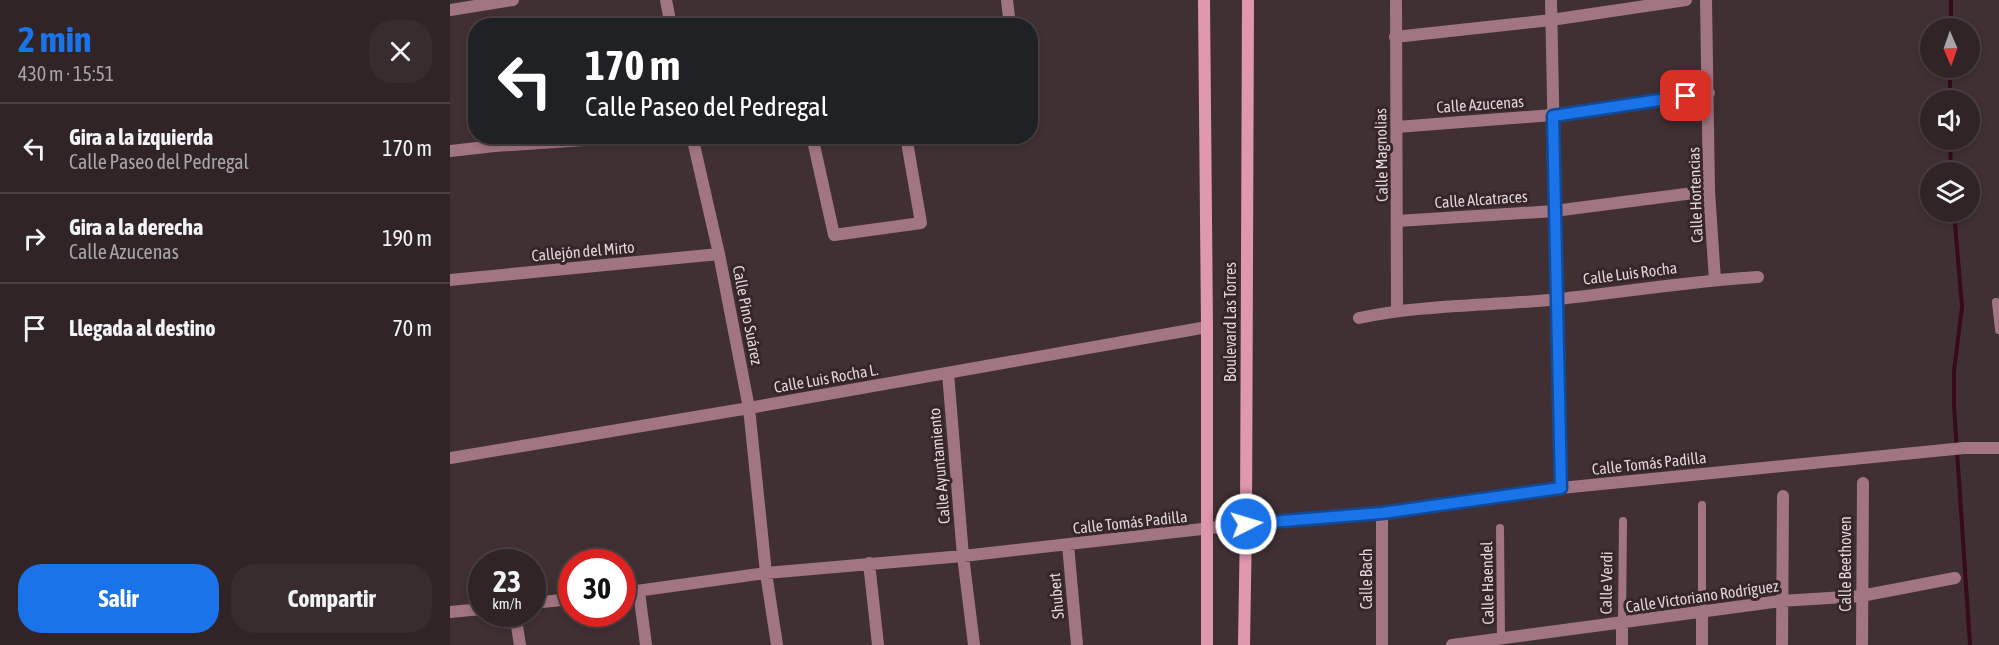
<!DOCTYPE html>
<html lang="es">
<meta charset="utf-8">
<style>
:root{--surface:#302427;--page:#382c2f;--text:#f1f3f6;--muted:#a8a4a7;--line:#4b4144;--accent:#1a73e8}
body{margin:0;font-family:"Asap Condensed",sans-serif;background:var(--page);color:var(--text);height:100vh;display:flex;flex-direction:column;font-size:22px;white-space:nowrap}
*{box-sizing:border-box;margin:0}
p{font-size:20px;color:var(--muted)}
.icon{flex:none;width:33px;height:33px;fill:none;stroke:currentColor;stroke-width:2;stroke-linecap:round;stroke-linejoin:round}
.map{position:relative;flex:1;overflow:hidden}
.details{display:flex;flex-direction:column;background:var(--surface);width:450px}
.details>*{flex:none}
.banner{position:absolute;left:18px;top:18px;width:570px;height:126px;border-radius:24px;box-shadow:0 3px 9px #0003,0 0 0 2px var(--line);background:#202124;color:#fff;overflow:hidden}
.needle{width:39px;rotate:178deg}
.tools{position:absolute;left:1470px;top:18px;display:grid;gap:12px}
.tools a{display:grid;place-items:center;width:60px;height:60px;border-radius:50%;background:var(--surface);box-shadow:0 3px 9px #0003,0 0 0 2px var(--line);font-size:30px}
.speed{position:absolute;left:18px;top:549px;display:flex;gap:12px;font-size:30px;font-weight:700;text-align:center}
.speed>*{display:grid;place-content:center;width:78px;height:78px;border-radius:50%;background:var(--surface);box-shadow:0 3px 9px #0003,0 0 0 2px var(--line);line-height:1}
.speed small{font-size:15px;font-weight:400}
.speed .limit{border:9px solid #d22;background:#fff;color:#111}
.pin{position:absolute;display:grid;place-items:center;width:51px;height:51px;color:#fff;margin:-26px;border-radius:12px;box-shadow:0 3px 9px #0006}
.me{position:absolute;width:66px;margin:-33px;rotate:85deg;stroke-linejoin:round;filter:drop-shadow(0 0 4px #0008)}
.turn{display:flex;align-items:center;gap:21px;height:126px;padding:0 18px;font-size:27px}
.turn .icon{width:78px;height:78px;stroke-width:2.5}
.turn b{display:block;font-size:42px;line-height:51px}
.round{display:grid;place-items:center;flex:none;width:63px;height:63px;border-radius:24px;background:var(--page)}
.overview{display:flex;align-items:center;justify-content:space-between;height:102px;padding:0 18px}
h1{font-size:36px;font-weight:700;line-height:45px;color:var(--accent)}
.primary-button{display:flex;gap:12px;margin-top:auto;padding:12px 18px}
.primary-button a{flex:1;height:69px;border-radius:24px;background:var(--accent);color:#fff;font-size:24px;font-weight:700;line-height:69px;text-align:center}
.primary-button a+a{background:var(--page);color:var(--text)}
ul{padding:0;list-style:none}
li{display:flex;align-items:center;gap:18px;height:90px;padding:0 18px;border-top:2px solid var(--line)}
li div{flex:1}
li b{display:block;font-size:22px}
li em{font-style:normal}
main{display:flex;flex:1;min-height:0}
.map>svg:first-child{display:block}
.lines{fill:none;stroke-linecap:round;stroke-linejoin:round}
.stream{stroke:#370a1c;stroke-width:4}
.lane{stroke:#a27582;stroke-width:8}
.street{stroke:#a27582;stroke-width:12}
.secondary{stroke:#e098ae;stroke-width:12}
.route-casing{stroke:#114b97;stroke-width:15}
.route{stroke:#1a73e8;stroke-width:10}
.labels{text-anchor:middle;stroke-width:6;stroke-linejoin:round;paint-order:stroke}
.street-label{font-size:16px;fill:#dfd4d7;stroke:#36262a}
</style>
<main>
<section class="details">
<div class="overview"><div><h1>2 min</h1><p>430 m · 15:51</p></div><a class="round"><svg class="icon" aria-label="close" viewBox="0 0 24 24"><path d="M6 6l12 12M18 6L6 18"/></svg></a></div>
<ul>
<li><svg class="icon" aria-label="left" viewBox="0 0 24 24"><path d="M17 20v-9H6M10 6l-5 5 5 5"/></svg><div><b>Gira a la izquierda</b><p>Calle Paseo del Pedregal</p></div><em>170 m</em></li>
<li><svg class="icon" aria-label="right" viewBox="0 0 24 24"><path d="M7 20v-9h11M14 6l5 5-5 5"/></svg><div><b>Gira a la derecha</b><p>Calle Azucenas</p></div><em>190 m</em></li>
<li><svg class="icon" aria-label="arrive" viewBox="0 0 24 24"><path d="M6 21V4h12l-3 4 3 4H6"/></svg><div><b>Llegada al destino</b></div><em>70 m</em></li>
</ul>
<div class="primary-button"><a>Salir</a><a>Compartir</a></div>
</section>
<div class="map">
<svg width="1549" height="645" viewBox="0 0 1549 645">
<rect width="100%" height="100%" fill="#403034"/>
<g class="lines">
<path class="stream" d="M1501,28V0
M1500,100V68
M1500,140L1501,172
M1504,212L1512,307L1504,371V406L1520,645"/>
<path class="lane" d="M1546,302L1549,330
M1252,505V611
M1050,528L1051,637
M1172,623L1173,521"/>
<path class="street" d="M216,0L221,26
M557,0L560,26
M946,0L947,310
M1101,0L1111,488
M1256,0L1259,191L1265,280
M0,10L63,0
M945,37L1101,20L1236,0
M947,127L1103,115L1259,93
M242,136L269,254L299,408L316,573L327,645
M362,136L384,235L471,223L456,136
M0,151L45,146L193,136
M948,221L1104,211L1259,191
M0,280L269,254
M909,318C975,304 1042,306 1109,299C1175,292 1241,281 1308,277
M498,373L513,556L524,645
M0,458L299,408L757,327
M618,545L627,645
M419,563L428,645
M189,592L196,645
M172,593L316,573L513,556L796,524L932,513L1111,488L1514,448H1549
M82,603L122,599
M0,612L32,609
M65,614L70,645
M1172,623V645
M932,645V513
M1002,645L1331,601L1411,596L1505,578
M1252,645V611
M1332,645L1333,496
M1412,645L1413,483"/>
<path class="secondary" d="M754,0L757,327V645
M794,645L796,524L798,0"/>
</g>
<g class="lines">
<g class="route-casing">
<path id="route" d="M796,524L932,513L1111,488L1103,116L1236,96"/>
</g>
<use href="#route" class="route"/>
</g>
<g class="labels">
<g class="street-label">
<text transform="translate(1030 104) rotate(-4)" y="6">Calle Azucenas</text>
<text transform="translate(931 155) rotate(-91)" y="6">Calle Magnolias</text>
<text transform="translate(1245 195) rotate(-92)" y="6">Calle Hortencias</text>
<text transform="translate(1031 199) rotate(-4)" y="6">Calle Alcatraces</text>
<text transform="translate(133 251) rotate(-5)" y="6">Callejón del Mirto</text>
<text transform="translate(1180 273) rotate(-7)" y="6">Calle Luis Rocha</text>
<text transform="translate(298 315) rotate(79)" y="6">Calle Pino Suárez</text>
<text transform="translate(780 322) rotate(-90)" y="6">Boulevard Las Torres</text>
<text transform="translate(376 378) rotate(-10)" y="6">Calle Luis Rocha L.</text>
<text transform="translate(1199 463) rotate(-6)" y="6">Calle Tomás Padilla</text>
<text transform="translate(489 466) rotate(-95)" y="6">Calle Ayuntamiento</text>
<text transform="translate(680 522) rotate(-6)" y="6">Calle Tomás Padilla</text>
<text transform="translate(1395 564) rotate(-90)" y="6">Calle Beethoven</text>
<text transform="translate(916 579) rotate(-90)" y="6">Calle Bach</text>
<text transform="translate(1037 583) rotate(-91)" y="6">Calle Haendel</text>
<text transform="translate(1156 583) rotate(-89)" y="6">Calle Verdi</text>
<text transform="translate(606 596) rotate(-95)" y="6">Shubert</text>
<text transform="translate(1252 596) rotate(-8)" y="6">Calle Victoriano Rodríguez</text>
</g>
</g>
</svg>
<div class="tools">
<a><svg class="needle" viewBox="-14 -14 28 28"><path d="M0-13l5 13h-10z" fill="#e53935"/><path d="M0 13l5-13h-10z" fill="#a8a4a7"/></svg></a>
<a><svg class="icon" aria-label="sound" viewBox="0 0 24 24"><path d="M4 9h4l5-4v14l-5-4H4zM17 9q2 3 0 6"/></svg></a>
<a><svg class="icon" aria-label="layers" viewBox="0 0 24 24"><path d="M12 4l9 5-9 5-9-5zM3 14l9 5 9-5"/></svg></a>
</div>
<div class="speed"><div>23<small>km/h</small></div><div class="limit">30</div></div>
<div class="pin" style="left:1236px;top:96px;background:#d93025"><svg class="icon" aria-label="arrive" viewBox="0 0 24 24"><path d="M6 21V4h12l-3 4 3 4H6"/></svg></div>
<svg class="me" style="left:796px;top:524px" viewBox="-20 -20 40 40"><circle r="17" fill="#1a73e8" stroke="#fff" stroke-width="3"/><path d="M0-11L8 9 0 5-8 9z" fill="#fff"/></svg>
<div class="banner">
<div class="turn"><svg class="icon" aria-label="left" viewBox="0 0 24 24"><path d="M17 20v-9H6M10 6l-5 5 5 5"/></svg><div><b>170 m</b>Calle Paseo del Pedregal</div></div>
</div>
</div>
</main>
